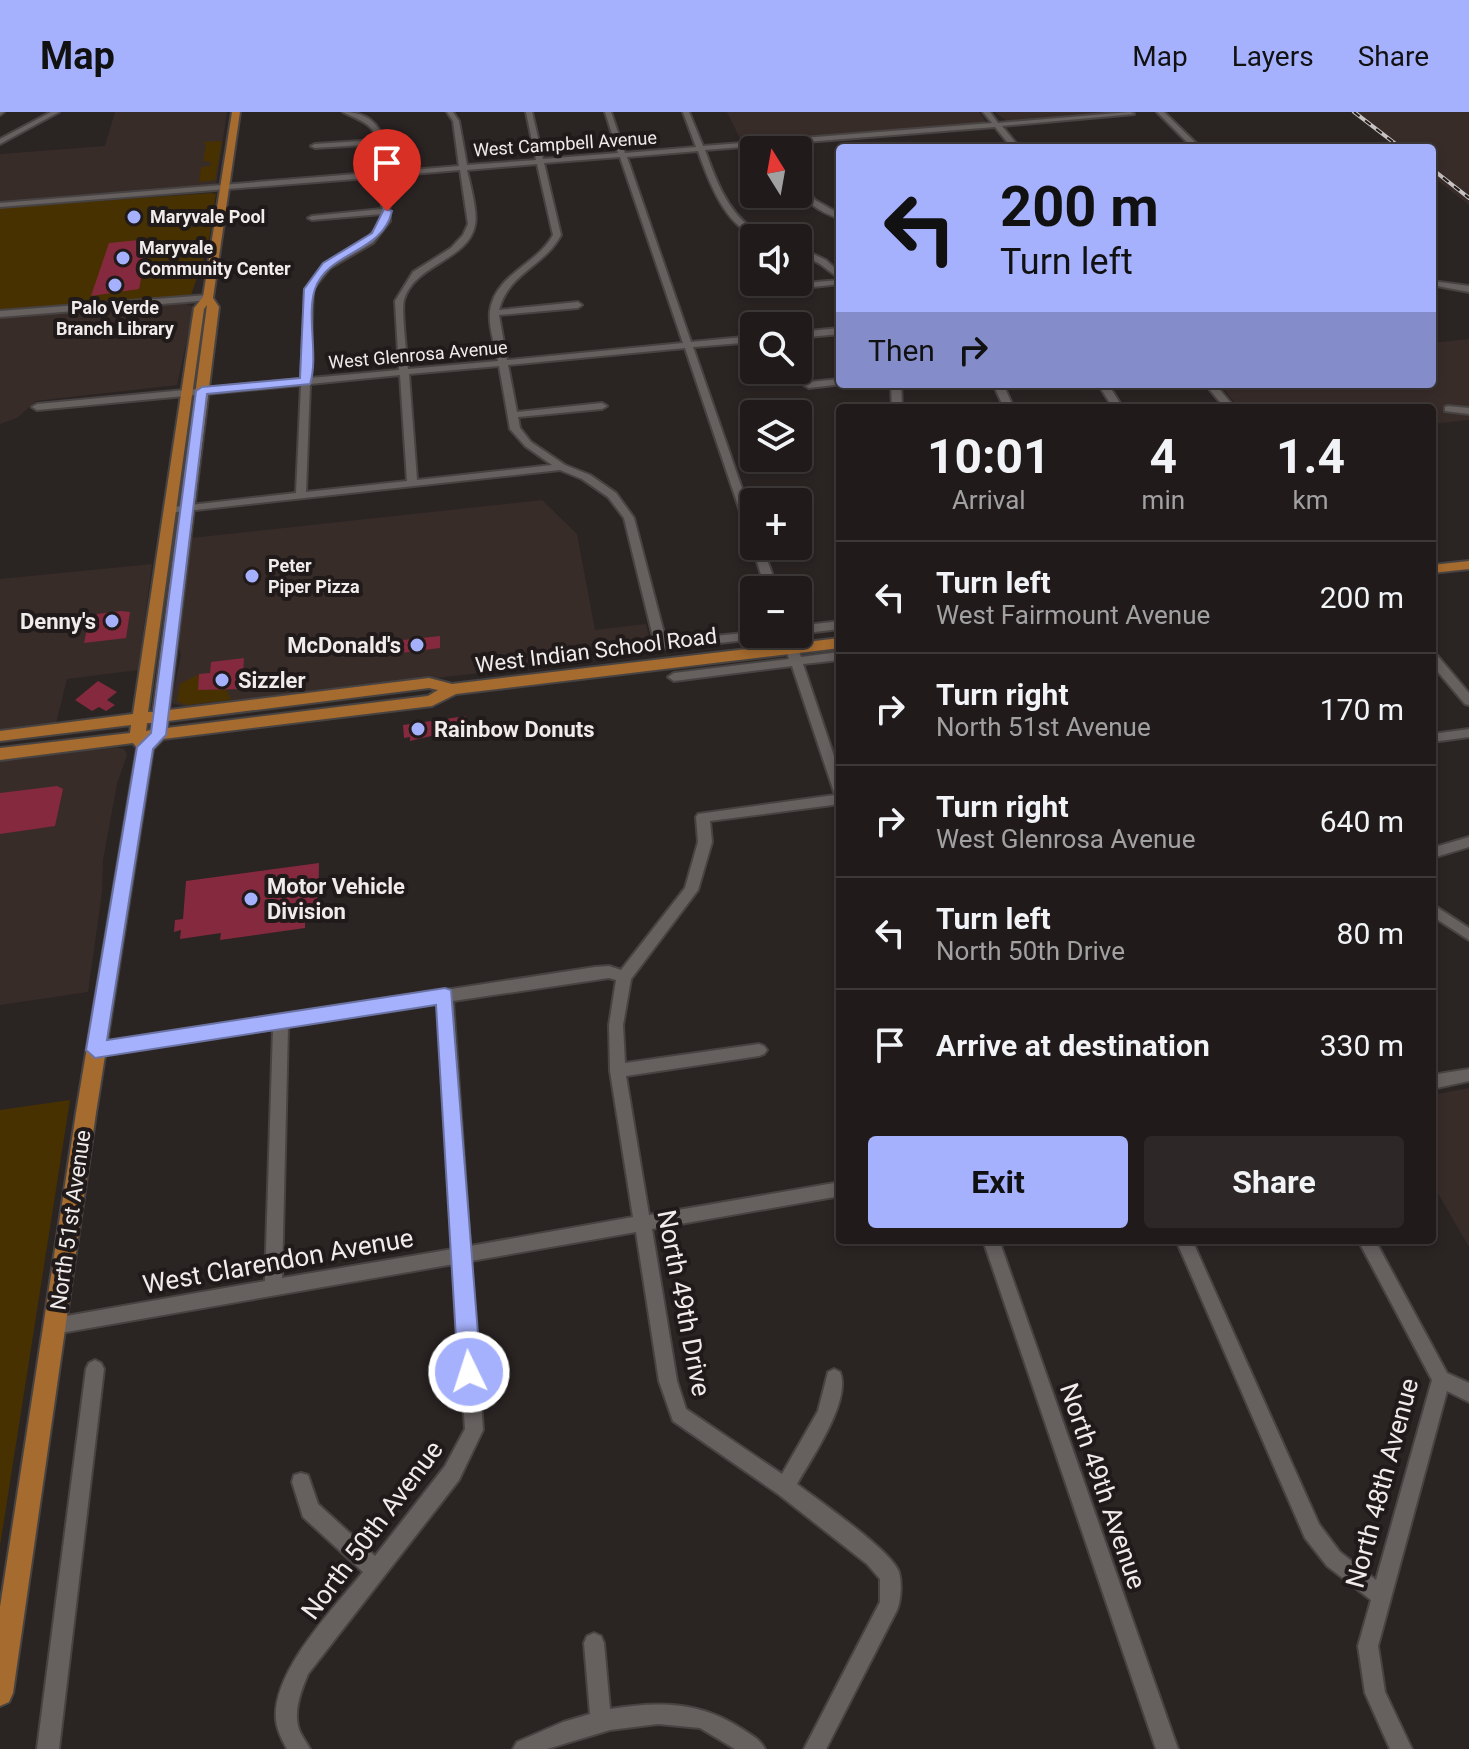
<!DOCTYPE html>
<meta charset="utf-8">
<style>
:root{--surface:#201b1a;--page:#2d2827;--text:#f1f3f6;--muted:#a2a1a2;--line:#3d3939;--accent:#a5b1fc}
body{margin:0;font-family:Roboto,sans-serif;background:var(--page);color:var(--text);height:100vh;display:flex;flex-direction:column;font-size:30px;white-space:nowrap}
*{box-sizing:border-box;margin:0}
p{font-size:26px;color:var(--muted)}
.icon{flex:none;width:44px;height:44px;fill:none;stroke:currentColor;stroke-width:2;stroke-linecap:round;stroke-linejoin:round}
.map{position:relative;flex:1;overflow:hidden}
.side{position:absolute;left:836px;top:292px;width:600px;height:840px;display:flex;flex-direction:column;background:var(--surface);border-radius:8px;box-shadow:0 4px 12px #0003,0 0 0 2px var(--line)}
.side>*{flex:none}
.guide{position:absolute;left:836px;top:32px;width:600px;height:244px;border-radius:8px;box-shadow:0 4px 12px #0003,0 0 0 2px var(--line);background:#a5b1fc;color:#111;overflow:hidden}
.needle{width:52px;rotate:349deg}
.buttons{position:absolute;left:740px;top:24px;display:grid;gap:16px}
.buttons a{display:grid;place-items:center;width:72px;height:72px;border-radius:8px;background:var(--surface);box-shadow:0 4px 12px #0003,0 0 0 2px var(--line);font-size:40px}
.pin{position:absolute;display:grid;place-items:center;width:68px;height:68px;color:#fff;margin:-82px -34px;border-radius:50% 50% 50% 0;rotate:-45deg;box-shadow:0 0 8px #0007}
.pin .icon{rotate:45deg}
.me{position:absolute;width:88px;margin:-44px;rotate:356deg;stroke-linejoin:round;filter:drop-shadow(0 0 6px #0008)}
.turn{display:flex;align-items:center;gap:28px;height:168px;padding:0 32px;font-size:36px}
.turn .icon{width:104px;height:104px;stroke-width:2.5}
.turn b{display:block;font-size:56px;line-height:68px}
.then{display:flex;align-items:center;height:76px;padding:0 32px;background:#0003;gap:16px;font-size:30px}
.eta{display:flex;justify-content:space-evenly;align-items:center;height:136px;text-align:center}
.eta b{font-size:48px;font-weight:700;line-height:56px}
.cta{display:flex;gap:16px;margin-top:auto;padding:16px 32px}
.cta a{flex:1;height:92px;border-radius:8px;background:var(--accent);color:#111;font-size:32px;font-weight:700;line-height:92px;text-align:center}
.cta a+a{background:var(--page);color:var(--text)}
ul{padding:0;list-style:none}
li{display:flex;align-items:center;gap:24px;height:112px;padding:0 32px;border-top:2px solid var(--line)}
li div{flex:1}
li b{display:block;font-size:30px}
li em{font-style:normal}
header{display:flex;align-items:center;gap:48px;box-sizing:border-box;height:112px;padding:0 40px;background:var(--accent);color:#111}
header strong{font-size:38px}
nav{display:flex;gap:44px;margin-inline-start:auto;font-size:28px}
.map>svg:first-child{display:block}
.built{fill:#382c29}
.green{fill:#483100}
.building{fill:#85293e}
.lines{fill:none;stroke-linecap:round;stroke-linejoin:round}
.minor-casing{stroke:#474342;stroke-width:4}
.major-casing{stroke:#474342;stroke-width:4}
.minor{fill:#66605f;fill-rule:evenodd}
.major{fill:#a66b2e;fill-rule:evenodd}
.rail-casing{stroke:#c7c3c2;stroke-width:4}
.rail{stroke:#201b1a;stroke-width:2;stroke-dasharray:7;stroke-linecap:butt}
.route{fill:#a5b1fc;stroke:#6b73a4;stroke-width:2}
.poi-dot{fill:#a5b1fc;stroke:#201b1a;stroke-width:3}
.labels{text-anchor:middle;stroke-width:8;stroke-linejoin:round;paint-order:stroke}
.far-street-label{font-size:18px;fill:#f0eceb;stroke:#201b1a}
.far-poi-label{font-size:18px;font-weight:bold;fill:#f0eceb;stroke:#201b1a;text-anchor:start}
.poi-label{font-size:22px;font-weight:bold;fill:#f0eceb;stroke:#201b1a;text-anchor:start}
.street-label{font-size:22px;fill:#f0eceb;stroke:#201b1a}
.near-street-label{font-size:26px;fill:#f0eceb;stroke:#201b1a}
</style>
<header>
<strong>Map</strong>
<nav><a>Map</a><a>Layers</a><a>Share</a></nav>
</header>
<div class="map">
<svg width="1469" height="1637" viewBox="0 0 1469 1637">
<rect width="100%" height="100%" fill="#2a2423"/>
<path class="built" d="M115,0H227L216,73L0,91V42L105,34Z
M727,0H979L988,12L743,32Z
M995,0H1120L1009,11Z
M1350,0H1469V93L1432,64V36H1396Z
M184,191L194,195L177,273L36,289L17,306L0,312V205Z
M1469,227V308L1432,312V296H1239L1219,272H1432V231Z
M542,388L577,422L595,518L646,512L653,541L187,595L171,591L181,543L177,530L191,426Z
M152,452L138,558L67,567L56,611L0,618V467Z
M114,635L124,637L127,643L117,672L103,748L102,780L88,880L0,893V649Z
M1469,976V1135L1432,1071V983Z"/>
<path class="green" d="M222,29L215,68L199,70L201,55L210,54L211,50L203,49L206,32L203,30Z
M212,81L216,82L208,135L191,183L0,199V96Z
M199,562L198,578L226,577L231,588L186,593L177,589L180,572Z
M70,988L0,1434V998Z"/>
<path class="building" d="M149,127L139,177L91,184L109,131Z
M121,499L130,500L126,526L84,531L87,517L95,516L97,502Z
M440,524V536L393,542V529Z
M244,546L242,577L198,578L199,562L210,561L211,550Z
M98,569L117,580L107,588L115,593L106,599L99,595L92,599L75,588Z
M466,604L467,622L452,624V619L410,629V625L404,626L403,613Z
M57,674L63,677L55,714L0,722V681Z
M319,751L318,806L305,808V816L220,828L221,821L180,827L181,818L174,820L175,808L183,807L186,769Z"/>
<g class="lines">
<g class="minor-casing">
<path id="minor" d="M0,0H4L0,3Z
M51,0H59L0,32V27Z
M343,0C381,0 387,28 388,60L459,54L453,9L447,0H453L459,9L467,53L536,48L526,0H532L543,47L618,41L605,0H611L625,41L696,35L683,0H689L703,34L992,11L983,0H990L998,11L1130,0L1134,2L1002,14L1020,36H1012L995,15L705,38C715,66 727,99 752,116C758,120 764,122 769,126C729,126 709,70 698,39L627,45L691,230L754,224V230L693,235L754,411V429L749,426L685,236L508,253L517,300L602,291L607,294L602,297L518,305L520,316L531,330L565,353L590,363L616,381L634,406L666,529L754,520V522H772L766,526L661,537L655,533L624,406L608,385L582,367L560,358L168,401L164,400V396L296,381L301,273L37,298L32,295L37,292L301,267L305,177L324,152L367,127L382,109V102L312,108L308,106L312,104L382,97L381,65L0,95V91L381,60L378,32L315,36L311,34L315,32L377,28C374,11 356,7 343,0ZM620,45L683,231L507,248L499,203L578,196L582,193L578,190L499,198C508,161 544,155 561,123L544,51ZM537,52L553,123C537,153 495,162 490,199C488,214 495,233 498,249L408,257C407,244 401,198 404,188C414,152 469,148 475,113C478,100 470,72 467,58ZM460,58L468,112L463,123L451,136L413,160L395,189L399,258L310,266L313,177L330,156L373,131L390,109L388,64ZM499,254L510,317L525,334L552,353L417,368L409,262ZM400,263L407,369L306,380L310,272Z
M1157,0H1164L1201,36H1193Z
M798,66L815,88L840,102V107C821,100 798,89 798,66Z
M798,135L826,148L840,161V167L820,152L798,140Z
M840,168V172L767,180L763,177L767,174Z
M1432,169L1469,174V180L1432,173Z
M208,183L212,186L211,188L0,205V199Z
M840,216V222L798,226V220Z
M840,267V272H843L809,276L804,273L809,270Z
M891,272H901L902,296H892Z
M993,272H1003L1014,296H1004Z
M1098,272H1108L1123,296H1113Z
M1205,272H1215L1235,296H1225Z
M1448,294L1469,296V302L1445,299V295Z
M754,432V434H762L778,478H766L752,434Z
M840,509V517L798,522V514Z
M781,522H793L801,545L840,540V548L803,552L840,662V692L710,709L712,730L698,778L631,867L623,913L625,951L759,932L764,934L767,938L764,942L759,944L626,964L649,1103L840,1070V1084L652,1117L677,1269L686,1297L782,1362L818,1299L828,1260L834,1257L840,1260C852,1288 811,1347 797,1372C819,1389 891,1438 899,1460C902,1471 901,1488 897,1498L826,1637H804L880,1490V1467L867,1452L778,1382L673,1309L659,1269L636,1120L471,1149L483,1318L459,1368L308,1562C301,1579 292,1601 300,1620C303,1626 307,1631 310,1637H287C282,1628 277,1618 276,1608C272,1559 334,1496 363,1460L303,1405L292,1370L294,1363L301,1361L308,1363L318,1392L375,1444L445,1354L465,1317L454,1152L55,1222L49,1220L46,1214L49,1208L55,1206L265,1169L273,917L95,944L90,942L87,938L90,934L95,932L595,855L609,854L621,858L685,776L698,730L696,705L698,702L835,683L792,554L674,569L668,565L674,561L789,547ZM609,866L616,868L609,913L610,959L633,1105L470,1134L453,889ZM438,891L453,1137L282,1166L288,914Z
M1432,541L1436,542L1469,581V593L1465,592L1432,553Z
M1469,617V625L1432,630V622Z
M1469,725V735L1432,746V736Z
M1432,792L1469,816V828L1432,804Z
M1469,957V969L1432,977V963Z
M983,1128H999L1178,1637H1156Z
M1176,1128H1192L1319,1412L1340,1440L1376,1468L1432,1268L1358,1128H1375L1447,1261L1469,1271V1290L1447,1279L1378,1534L1385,1580L1412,1637H1390L1365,1581L1358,1534L1371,1488L1327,1454L1305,1426Z
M95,1248L101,1251L104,1257L59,1637H37L86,1257L89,1251Z
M594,1521L601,1524L604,1531L610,1597C658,1589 700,1589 742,1617C751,1623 760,1627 765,1637H735L700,1616L658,1612L610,1618L547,1637H513L517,1630L563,1610L590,1602L584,1531L587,1524Z"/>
</g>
<g class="major-casing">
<path id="major" d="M232,0H240L213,186L219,195L169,598L429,566L452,572L840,526V536L456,582L432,594L163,627L153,637L96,1001L13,1581L9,1590L0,1594V1495L76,1001L137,636L133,631L0,648V636L130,621L131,613L0,629V619L133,602L194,196L203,185ZM207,193L153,600H148L204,197ZM429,576L438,578L428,584L167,616L168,609ZM147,611H152L151,618L146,619Z
M1469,449V457L1432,461V453Z"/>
</g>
<use href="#minor" class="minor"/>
<use href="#major" class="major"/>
<g class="rail-casing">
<path id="rail" d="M1354,0L1401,36
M1432,57L1469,86"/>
</g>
<use href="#rail" class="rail"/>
</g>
<path class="route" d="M384,97L392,99C383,141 328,139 315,177C306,204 319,244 310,272L207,282L166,623L153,637L107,928L445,876L451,878L481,1260L477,1269L469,1272L461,1269L458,1260L436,893L95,946L86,938L137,635L151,621L196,279L202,275L300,266L304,177L323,151L372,121Z"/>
<g class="poi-dot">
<circle cx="134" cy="105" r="8"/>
<circle cx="123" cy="146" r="8"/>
<circle cx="115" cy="173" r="8"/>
<circle cx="252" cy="464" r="8"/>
<circle cx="112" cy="509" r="8"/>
<circle cx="417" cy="533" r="8"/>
<circle cx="222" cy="568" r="8"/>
<circle cx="418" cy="617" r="8"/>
<circle cx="251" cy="787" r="8"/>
</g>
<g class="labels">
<g class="far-street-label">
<text transform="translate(565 32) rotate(-4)" y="6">West Campbell Avenue</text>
<text transform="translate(418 243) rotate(-5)" y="6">West Glenrosa Avenue</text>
</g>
<g class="far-poi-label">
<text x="150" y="111">Maryvale Pool</text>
<text x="139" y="142">Maryvale<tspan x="139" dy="21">Community Center</tspan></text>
<text x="115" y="202" text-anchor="middle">Palo Verde<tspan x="115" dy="21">Branch Library</tspan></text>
<text x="268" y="460">Peter<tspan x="268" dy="21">Piper Pizza</tspan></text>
</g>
<g class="poi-label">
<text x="96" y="517" text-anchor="end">Denny's</text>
<text x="401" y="541" text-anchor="end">McDonald's</text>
<text x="238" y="576">Sizzler</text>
<text x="434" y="625">Rainbow Donuts</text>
<text x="267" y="782">Motor Vehicle<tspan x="267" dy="25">Division</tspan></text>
</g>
<g class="street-label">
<text transform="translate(596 538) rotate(-7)" y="8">West Indian School Road</text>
<text transform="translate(70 1108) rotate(-82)" y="8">North 51st Avenue</text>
</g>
<g class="near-street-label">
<text transform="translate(278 1149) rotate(-10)" y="9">West Clarendon Avenue</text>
<text transform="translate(684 1191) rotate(79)" y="9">North 49th Drive</text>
<text transform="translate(1382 1371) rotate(-75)" y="9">North 48th Avenue</text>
<text transform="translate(1103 1374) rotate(71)" y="9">North 49th Avenue</text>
<text transform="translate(372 1418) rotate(-53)" y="9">North 50th Avenue</text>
</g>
</g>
</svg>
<div class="buttons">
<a><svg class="needle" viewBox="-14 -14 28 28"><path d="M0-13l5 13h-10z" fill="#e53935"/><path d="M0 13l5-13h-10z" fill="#a2a1a2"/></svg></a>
<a><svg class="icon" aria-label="sound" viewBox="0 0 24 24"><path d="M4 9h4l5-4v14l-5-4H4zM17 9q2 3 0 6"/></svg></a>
<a><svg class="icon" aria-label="search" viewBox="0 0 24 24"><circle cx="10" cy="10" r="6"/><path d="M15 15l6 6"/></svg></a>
<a><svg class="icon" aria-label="layers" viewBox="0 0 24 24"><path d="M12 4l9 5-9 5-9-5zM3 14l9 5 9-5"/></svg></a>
<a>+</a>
<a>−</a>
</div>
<div class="pin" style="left:387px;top:99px;background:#d93025"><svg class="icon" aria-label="arrive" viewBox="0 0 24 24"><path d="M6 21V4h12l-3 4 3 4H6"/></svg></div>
<svg class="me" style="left:469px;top:1260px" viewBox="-20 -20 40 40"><circle r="17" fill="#a5b1fc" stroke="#fff" stroke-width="3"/><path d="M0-11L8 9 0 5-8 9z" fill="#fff"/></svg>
<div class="guide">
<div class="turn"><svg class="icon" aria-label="left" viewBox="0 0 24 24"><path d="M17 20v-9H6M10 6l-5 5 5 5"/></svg><div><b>200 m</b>Turn left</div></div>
<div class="then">Then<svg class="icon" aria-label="right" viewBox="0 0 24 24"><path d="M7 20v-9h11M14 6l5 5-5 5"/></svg></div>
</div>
<section class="side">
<div class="eta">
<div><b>10:01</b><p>Arrival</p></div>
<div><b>4</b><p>min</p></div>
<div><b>1.4</b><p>km</p></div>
</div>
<ul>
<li><svg class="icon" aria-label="left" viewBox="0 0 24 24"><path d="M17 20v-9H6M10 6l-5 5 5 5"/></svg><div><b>Turn left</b><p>West Fairmount Avenue</p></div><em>200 m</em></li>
<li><svg class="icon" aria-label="right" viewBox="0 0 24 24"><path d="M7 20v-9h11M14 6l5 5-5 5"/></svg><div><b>Turn right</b><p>North 51st Avenue</p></div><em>170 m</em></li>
<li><svg class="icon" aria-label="right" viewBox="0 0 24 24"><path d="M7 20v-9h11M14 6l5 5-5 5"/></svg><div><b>Turn right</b><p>West Glenrosa Avenue</p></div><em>640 m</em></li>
<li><svg class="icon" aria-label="left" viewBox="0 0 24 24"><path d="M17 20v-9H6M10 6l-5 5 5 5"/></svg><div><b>Turn left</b><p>North 50th Drive</p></div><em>80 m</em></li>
<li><svg class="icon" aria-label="arrive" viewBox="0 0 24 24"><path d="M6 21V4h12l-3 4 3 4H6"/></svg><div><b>Arrive at destination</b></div><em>330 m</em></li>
</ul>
<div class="cta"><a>Exit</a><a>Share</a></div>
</section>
</div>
